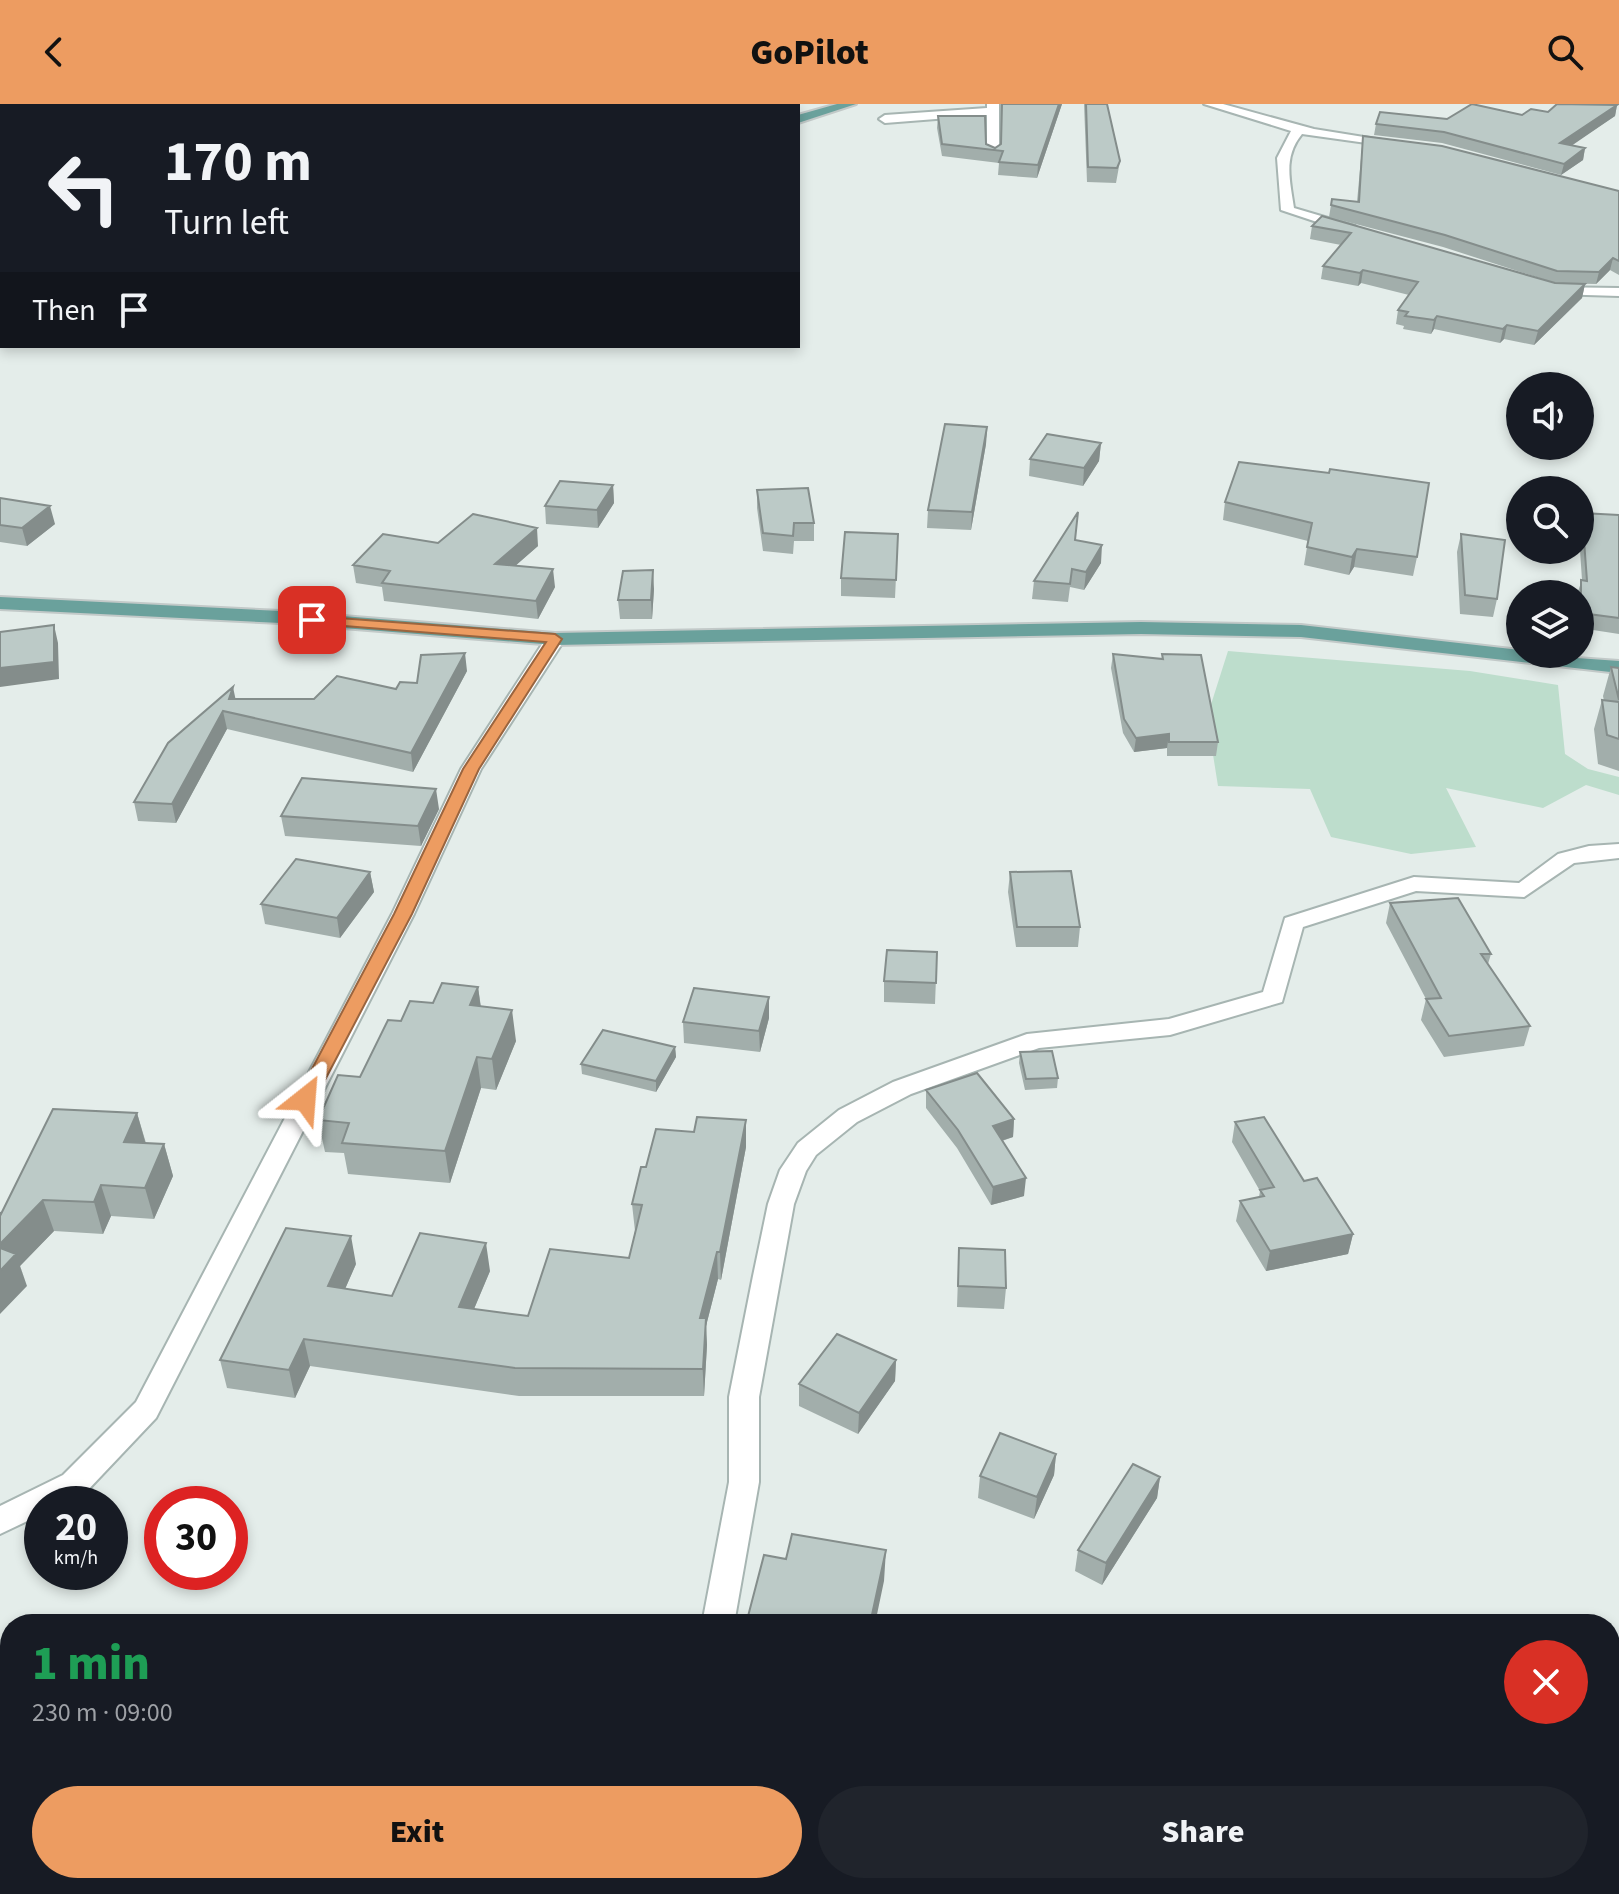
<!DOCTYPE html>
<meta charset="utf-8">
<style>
:root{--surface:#171b24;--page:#20242c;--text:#f1f3f6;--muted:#9ea1a6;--accent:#ed9c61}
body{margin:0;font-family:"Source Sans 3",sans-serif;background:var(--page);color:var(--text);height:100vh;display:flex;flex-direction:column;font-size:30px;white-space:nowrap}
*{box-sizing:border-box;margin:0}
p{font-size:26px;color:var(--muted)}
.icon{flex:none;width:44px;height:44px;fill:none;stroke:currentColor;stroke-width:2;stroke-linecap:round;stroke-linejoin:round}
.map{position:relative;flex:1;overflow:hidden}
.sheet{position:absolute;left:0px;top:1510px;width:1620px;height:280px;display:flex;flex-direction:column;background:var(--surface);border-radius:32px 32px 0 0;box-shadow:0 4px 12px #0003}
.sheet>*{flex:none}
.top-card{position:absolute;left:0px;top:0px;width:800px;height:244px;box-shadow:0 4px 12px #0003;background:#171b24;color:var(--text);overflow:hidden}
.fabs{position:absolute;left:1506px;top:268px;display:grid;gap:16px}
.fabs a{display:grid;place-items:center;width:88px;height:88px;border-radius:50%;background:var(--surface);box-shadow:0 4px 12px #0003;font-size:40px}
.speed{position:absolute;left:24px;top:1382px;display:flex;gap:16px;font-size:40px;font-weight:700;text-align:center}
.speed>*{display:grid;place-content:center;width:104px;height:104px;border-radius:50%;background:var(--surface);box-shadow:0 4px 12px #0003;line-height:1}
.speed small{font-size:20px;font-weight:400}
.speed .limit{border:12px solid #d22;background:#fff;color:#111}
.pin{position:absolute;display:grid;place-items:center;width:68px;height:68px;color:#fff;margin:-34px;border-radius:16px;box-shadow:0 4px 12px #0006}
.me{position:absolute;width:88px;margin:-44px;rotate:28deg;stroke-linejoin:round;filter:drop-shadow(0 0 6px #0008)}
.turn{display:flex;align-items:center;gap:28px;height:168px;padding:0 32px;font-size:36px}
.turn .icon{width:104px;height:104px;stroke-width:2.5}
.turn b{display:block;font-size:56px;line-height:68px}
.then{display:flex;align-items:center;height:76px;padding:0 32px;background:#0003;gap:16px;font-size:30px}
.round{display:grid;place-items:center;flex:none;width:84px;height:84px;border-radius:42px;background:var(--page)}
.summary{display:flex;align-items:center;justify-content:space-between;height:136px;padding:0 32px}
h1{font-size:48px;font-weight:800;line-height:60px;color:#1e9e55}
.action{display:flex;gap:16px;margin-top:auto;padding:16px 32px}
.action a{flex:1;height:92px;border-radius:48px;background:var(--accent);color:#111;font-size:32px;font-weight:800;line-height:92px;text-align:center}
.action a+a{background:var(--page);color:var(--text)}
header{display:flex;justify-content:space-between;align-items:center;height:104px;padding:0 32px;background:var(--accent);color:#111;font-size:36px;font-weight:800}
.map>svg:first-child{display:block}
.green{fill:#bdddcc}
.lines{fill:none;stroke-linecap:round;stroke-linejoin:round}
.minor-casing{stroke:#a7b5b2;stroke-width:4}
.major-casing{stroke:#c2c9c8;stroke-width:4}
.minor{fill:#fff;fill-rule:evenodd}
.major{fill:#6aa19c;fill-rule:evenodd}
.wall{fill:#a2aeab}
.shaded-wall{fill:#848d8b}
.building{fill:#bccac7;stroke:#848d8b;stroke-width:2}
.route{fill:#ed9c61;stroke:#9a653f;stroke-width:2}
</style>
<header><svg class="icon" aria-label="back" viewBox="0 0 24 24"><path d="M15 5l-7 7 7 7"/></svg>GoPilot<svg class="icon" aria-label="search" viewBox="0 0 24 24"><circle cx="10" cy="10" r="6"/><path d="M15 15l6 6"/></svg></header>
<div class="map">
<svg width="1619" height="1790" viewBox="0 0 1619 1790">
<rect width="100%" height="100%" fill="#e4edea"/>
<path class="green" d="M1228,547L1470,567L1558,581L1565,650L1588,665L1619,673V691L1586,681L1543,704L1446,684L1476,743L1411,750L1331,733L1310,685L1218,682L1207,613Z"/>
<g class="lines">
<g class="minor-casing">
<path id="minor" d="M339,0H351L352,2H340Z
M987,0H999V50L993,54L987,50V11L885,19L879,15L885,11L987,4Z
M1204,0H1223L1314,25L1401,39L1395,43L1302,30C1283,53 1290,76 1294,104L1355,122L1357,125L1350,129L1281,106L1277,54L1291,27Z
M1548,183L1619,184V192L1553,190L1548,189Z
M555,529L565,535L481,665L414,810L156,1314L85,1389L63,1400H42V1410L0,1430V1402L63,1371L136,1298L392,810L461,665L548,531Z
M1619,740V754L1574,759L1524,793L1416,787L1303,823L1282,898L1170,931L1039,944L911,990L857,1018L816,1051L806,1067L794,1100L759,1293V1378L734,1520H702L729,1378V1293L753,1172L768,1100L780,1066L798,1039L839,1006L893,978L1027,930L1169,915L1263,888L1285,814L1414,773L1519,779L1558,750L1589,742Z
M642,1780H678L676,1790H640Z"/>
</g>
<g class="major-casing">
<path id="major" d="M837,0H856L798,19V11Z
M0,142H2V150H0Z
M0,493L281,507L555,529L1141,518L1301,521L1520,546V550L1619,557V569L1301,533L1141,530L555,541L281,519L0,505Z"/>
</g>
<use href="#minor" class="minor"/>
<use href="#major" class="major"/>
</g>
<path class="wall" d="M1001,0H1062L1037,74L998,71L999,59L942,52L937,24L938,12L986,40L995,44L1001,41Z
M1084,0H1107L1120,57L1116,79L1087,78Z
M1617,1L1615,12L1571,41L1585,44L1583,56L1561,71L1442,39L1374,31L1376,20L1522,11Z
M1363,32L1619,87V171L1610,166L1596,180L1555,179L1443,143L1329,113L1332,95L1357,98Z
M1322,112L1555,179L1585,180L1582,194L1534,241L1504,235L1500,239L1434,225L1431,230L1403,225L1404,222L1396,220L1398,206L1409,191L1361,179L1358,182L1321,175L1323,162L1341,141L1310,135L1312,122Z
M987,323L986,340L971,426L927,424L928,406Z
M1101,339L1099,357L1083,382L1029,372L1030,355Z
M1239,358L1417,453L1413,472L1354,463L1349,471L1304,461L1308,437L1223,416L1225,398Z
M613,381L614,399L598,424L546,420L545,402Z
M757,386L814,419V437H794L793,450L763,447L757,404Z
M0,394L55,420L27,442L0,438Z
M1582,409L1619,411V530L1580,524V490H1577L1582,476L1580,446V416Z
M898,430L895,494L841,492V474Z
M1461,430L1497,495L1493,513L1460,510L1457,448Z
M1075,436L1101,459L1084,486L1070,483L1068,498L1032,495L1034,477Z
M438,439L538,442L516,461L555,483L538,515L384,497L382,483L356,479L353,461Z
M654,485L652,515H620L618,496Z
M1113,550L1162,555V550L1218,638L1216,652H1167V644L1134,648L1123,629L1111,564Z
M1611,563L1619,564V667L1598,660L1594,625L1602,596L1604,597L1603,592Z
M467,567L413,668L227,625L176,719L138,717L134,698L235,595H314L396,585Z
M439,705L421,742L285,732L281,712Z
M370,768L374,788L340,834L265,820L261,800Z
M1010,768L1080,823L1078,843H1016L1008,788Z
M1390,799L1491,850L1488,860L1530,922L1524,942L1444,953L1421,916L1426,895L1386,819Z
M937,848L935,900L884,898V877Z
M478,883L481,903L516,937L496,986L481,984L450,1079L348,1070L344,1049L325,1048L318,1016L360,973L401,917L433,899Z
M769,893V914L760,948L684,939L683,918Z
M675,943L676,953L656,988L582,970L581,960Z
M1020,948L1058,974L1057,984L1025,986L1019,959Z
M926,986L1014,1015L1013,1033L1002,1037L1024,1092L991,1101L957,1044L926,1004Z
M137,1009L146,1039L164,1040L173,1072L154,1115L111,1112L103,1130L54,1127L20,1162L27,1182L1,1110Z
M1235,1018L1304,1077L1353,1130L1348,1150L1266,1167L1236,1117L1240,1097L1259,1093L1260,1087L1232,1038Z
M746,1043L721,1176L718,1175L706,1222L707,1241L704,1292H519L310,1262L295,1294L227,1284L220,1256L356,1160L345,1185L392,1192L490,1167L474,1205L528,1212L629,1154L635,1127L632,1100L646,1063Z
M959,1144L1006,1184L1004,1205L957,1203Z
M896,1256L895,1277L858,1330L799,1302V1280Z
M1056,1350L1054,1371L1034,1415L978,1394L980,1372Z
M1160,1373L1157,1394L1102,1481L1075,1467L1078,1446Z
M673,1780H792L791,1790H673Z"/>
<path class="shaded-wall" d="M685,0H735L726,2H676Z
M771,0H796L784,2H771Z
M1059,0H1062L1037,74L1038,61Z
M1617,1L1615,12L1558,51L1560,39Z
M1585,44L1583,56L1561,71L1564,60Z
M1613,154L1610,166L1596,180L1599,168Z
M1363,166L1361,179L1358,182L1360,169Z
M1585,180L1582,194L1534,241L1538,227Z
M1437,212L1434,225L1431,230L1434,216Z
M1507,221L1504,235L1500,239L1503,225Z
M987,323L986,340L971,426L972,408Z
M1101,339L1099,357L1083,382L1084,364Z
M613,381L614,399L598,424L597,406Z
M50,402L55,420L27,442L22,424Z
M537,424L538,442L497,478L495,460Z
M1102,441L1101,459L1084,486L1086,468Z
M1357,445L1354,463L1349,471L1352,453Z
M553,465L555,483L538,515L536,497Z
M653,466L654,485L652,515L651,496Z
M54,521L58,539L59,575L0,583V564Z
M465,549L467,567L413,668L411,649Z
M233,583L237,602L229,595Z
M223,607L227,625L176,719L172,700Z
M1169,630L1167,644L1134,648L1136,634Z
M436,685L439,705L421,742L418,722Z
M370,768L374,788L340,834L337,814Z
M478,883L482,913L470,901Z
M769,893V914L760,948L759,927Z
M512,906L516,937L496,986L492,955Z
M675,943L676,953L656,988V977Z
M477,953L481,984L450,1079L445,1047Z
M137,1009L146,1041L124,1038Z
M1014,1015L1013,1033L991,1040L993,1022Z
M746,1016V1043L721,1176L720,1148Z
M164,1040L173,1072L154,1115L145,1084Z
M1026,1074L1024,1092L991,1101L993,1083Z
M101,1081L111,1112L103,1130L94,1098Z
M43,1096L54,1127L20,1162L27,1182L0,1210V1140Z
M1353,1130L1348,1150L1266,1167L1270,1147Z
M351,1132L356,1160L334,1210L328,1182Z
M486,1139L490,1167L463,1231L459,1203Z
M717,1148L718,1175L706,1222L707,1241L704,1292L700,1214Z
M304,1235L310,1262L295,1294L289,1266Z
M896,1256L895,1277L858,1330L859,1309Z
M1056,1350L1054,1371L1034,1415L1037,1393Z
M1160,1373L1157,1394L1102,1481L1106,1459Z
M886,1446L884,1477L875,1520H870Z
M787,1780H792L791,1790H785Z"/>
<path class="building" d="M382,0H685L676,2H385Z
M1002,0H1059L1038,61L999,58L1003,47L942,40L938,12H985L986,40L995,44L1001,40Z
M1086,0H1107L1120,57L1117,64L1088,63Z
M1472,0L1522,11L1531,5L1548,8L1557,0L1617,1L1560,39L1585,44L1564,60L1444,28L1376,20L1380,8L1447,15Z
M1363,32L1442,42L1619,87V157L1613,154L1599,168L1557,167L1445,131L1331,101L1332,95L1359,98Z
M1322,112L1555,179L1585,180L1538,227L1507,221L1503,225L1437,212L1434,216L1405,212L1408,208L1398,206L1418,178L1363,166L1360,169L1323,162L1351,129L1312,122Z
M945,320L987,323L972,408L928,406Z
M1047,330L1101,339L1084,364L1030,355Z
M1239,358L1329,369L1330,365L1429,379L1417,453L1357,445L1352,453L1307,443L1312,419L1225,398Z
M560,377L613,381L597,406L545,402Z
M808,384L814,419H794L793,432L763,429L757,386Z
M0,394L50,402L22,424L0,421Z
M1078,408L1075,436L1102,441L1086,468L1072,465L1070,480L1034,477Z
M1582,409L1619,411V514L1581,509V476L1587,477Z
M473,410L537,424L495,460L553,465L536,497L382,479L390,467L353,461L383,430L438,439Z
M845,428L898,430L896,476L841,474Z
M1461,430L1505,436L1497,495L1465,491Z
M653,466L651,496H618L623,467Z
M54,521V558L0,564V528Z
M465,549L411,649L223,607L172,700L134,698L168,639L233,583L229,595H314L337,572L396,585L400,578L417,579L421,551Z
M1113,550L1163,555L1162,550L1201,551L1218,638H1169V630L1136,634L1124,615Z
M1611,563L1619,564V596Z
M1602,596L1619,598V635L1607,631Z
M302,674L436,685L418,722L281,712Z
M296,755L370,768L337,814L261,800Z
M1071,767L1080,823H1017L1010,768Z
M1458,794L1491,850H1481L1530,922L1449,932L1426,895L1441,894L1390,799Z
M887,846L937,848L936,879L884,877Z
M442,879L478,883L470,901L512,906L492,955L477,953L445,1047L342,1039L349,1019L318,1016L338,971L360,973L388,916L401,917L410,897L433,899Z
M694,884L769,893L759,927L683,918Z
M603,926L675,943L656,977L581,960Z
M1052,947L1058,974L1026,975L1020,948Z
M977,969L1014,1015L993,1022L1026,1074L993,1083L958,1026L926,986Z
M53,1005L137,1009L124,1038L164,1040L145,1084L101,1081L94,1098L43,1096L0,1140V1109L1,1110Z
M697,1013L746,1016L720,1148H717L700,1214H706L703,1265L515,1264L304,1235L289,1266L220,1256L286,1124L351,1132L328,1182L392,1192L420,1129L486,1139L459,1203L528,1212L550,1145L629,1154L642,1101L632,1100L641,1063H646L656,1025L694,1028Z
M1264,1013L1304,1077L1317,1074L1353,1130L1270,1147L1240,1097L1264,1092L1260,1086L1274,1083L1235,1018Z
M0,1144L16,1150L0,1167Z
M959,1144L1005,1146L1006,1184L958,1182Z
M837,1230L896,1256L859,1309L799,1280Z
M1000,1329L1056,1350L1037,1393L980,1372Z
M1133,1360L1160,1373L1106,1459L1078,1446Z
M792,1430L886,1446L870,1520H746L764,1451L786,1455Z
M673,1780H787L785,1790H717L672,1783Z
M884,1780H1006L1007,1790H884Z"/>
<path class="route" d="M312,512L555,530L562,535L479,665L412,810L315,995L305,1001L296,995L394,810L463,665L546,538L307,519V513Z"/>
</svg>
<div class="fabs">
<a><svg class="icon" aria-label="sound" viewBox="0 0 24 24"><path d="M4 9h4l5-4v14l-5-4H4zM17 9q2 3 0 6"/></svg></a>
<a><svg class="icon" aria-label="search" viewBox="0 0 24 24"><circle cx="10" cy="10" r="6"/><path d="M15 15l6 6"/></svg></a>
<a><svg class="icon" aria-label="layers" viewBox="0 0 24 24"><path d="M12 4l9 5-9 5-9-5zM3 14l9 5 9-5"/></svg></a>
</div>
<div class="speed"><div>20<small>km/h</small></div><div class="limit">30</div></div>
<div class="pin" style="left:312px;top:516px;background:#d93025"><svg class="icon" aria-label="arrive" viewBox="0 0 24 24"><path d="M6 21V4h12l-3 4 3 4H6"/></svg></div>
<svg class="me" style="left:305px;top:995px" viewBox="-20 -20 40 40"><path d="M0-17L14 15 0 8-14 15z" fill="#ed9c61" stroke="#fff" stroke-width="4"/></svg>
<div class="top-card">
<div class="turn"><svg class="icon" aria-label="left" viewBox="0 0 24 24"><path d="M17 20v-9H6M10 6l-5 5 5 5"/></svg><div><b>170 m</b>Turn left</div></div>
<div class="then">Then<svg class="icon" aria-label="arrive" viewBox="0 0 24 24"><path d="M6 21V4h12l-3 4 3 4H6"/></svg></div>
</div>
<section class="sheet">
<div class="summary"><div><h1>1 min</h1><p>230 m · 09:00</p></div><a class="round" style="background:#d93025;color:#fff"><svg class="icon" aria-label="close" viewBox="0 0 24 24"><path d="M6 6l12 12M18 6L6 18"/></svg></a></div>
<div class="action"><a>Exit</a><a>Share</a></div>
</section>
</div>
